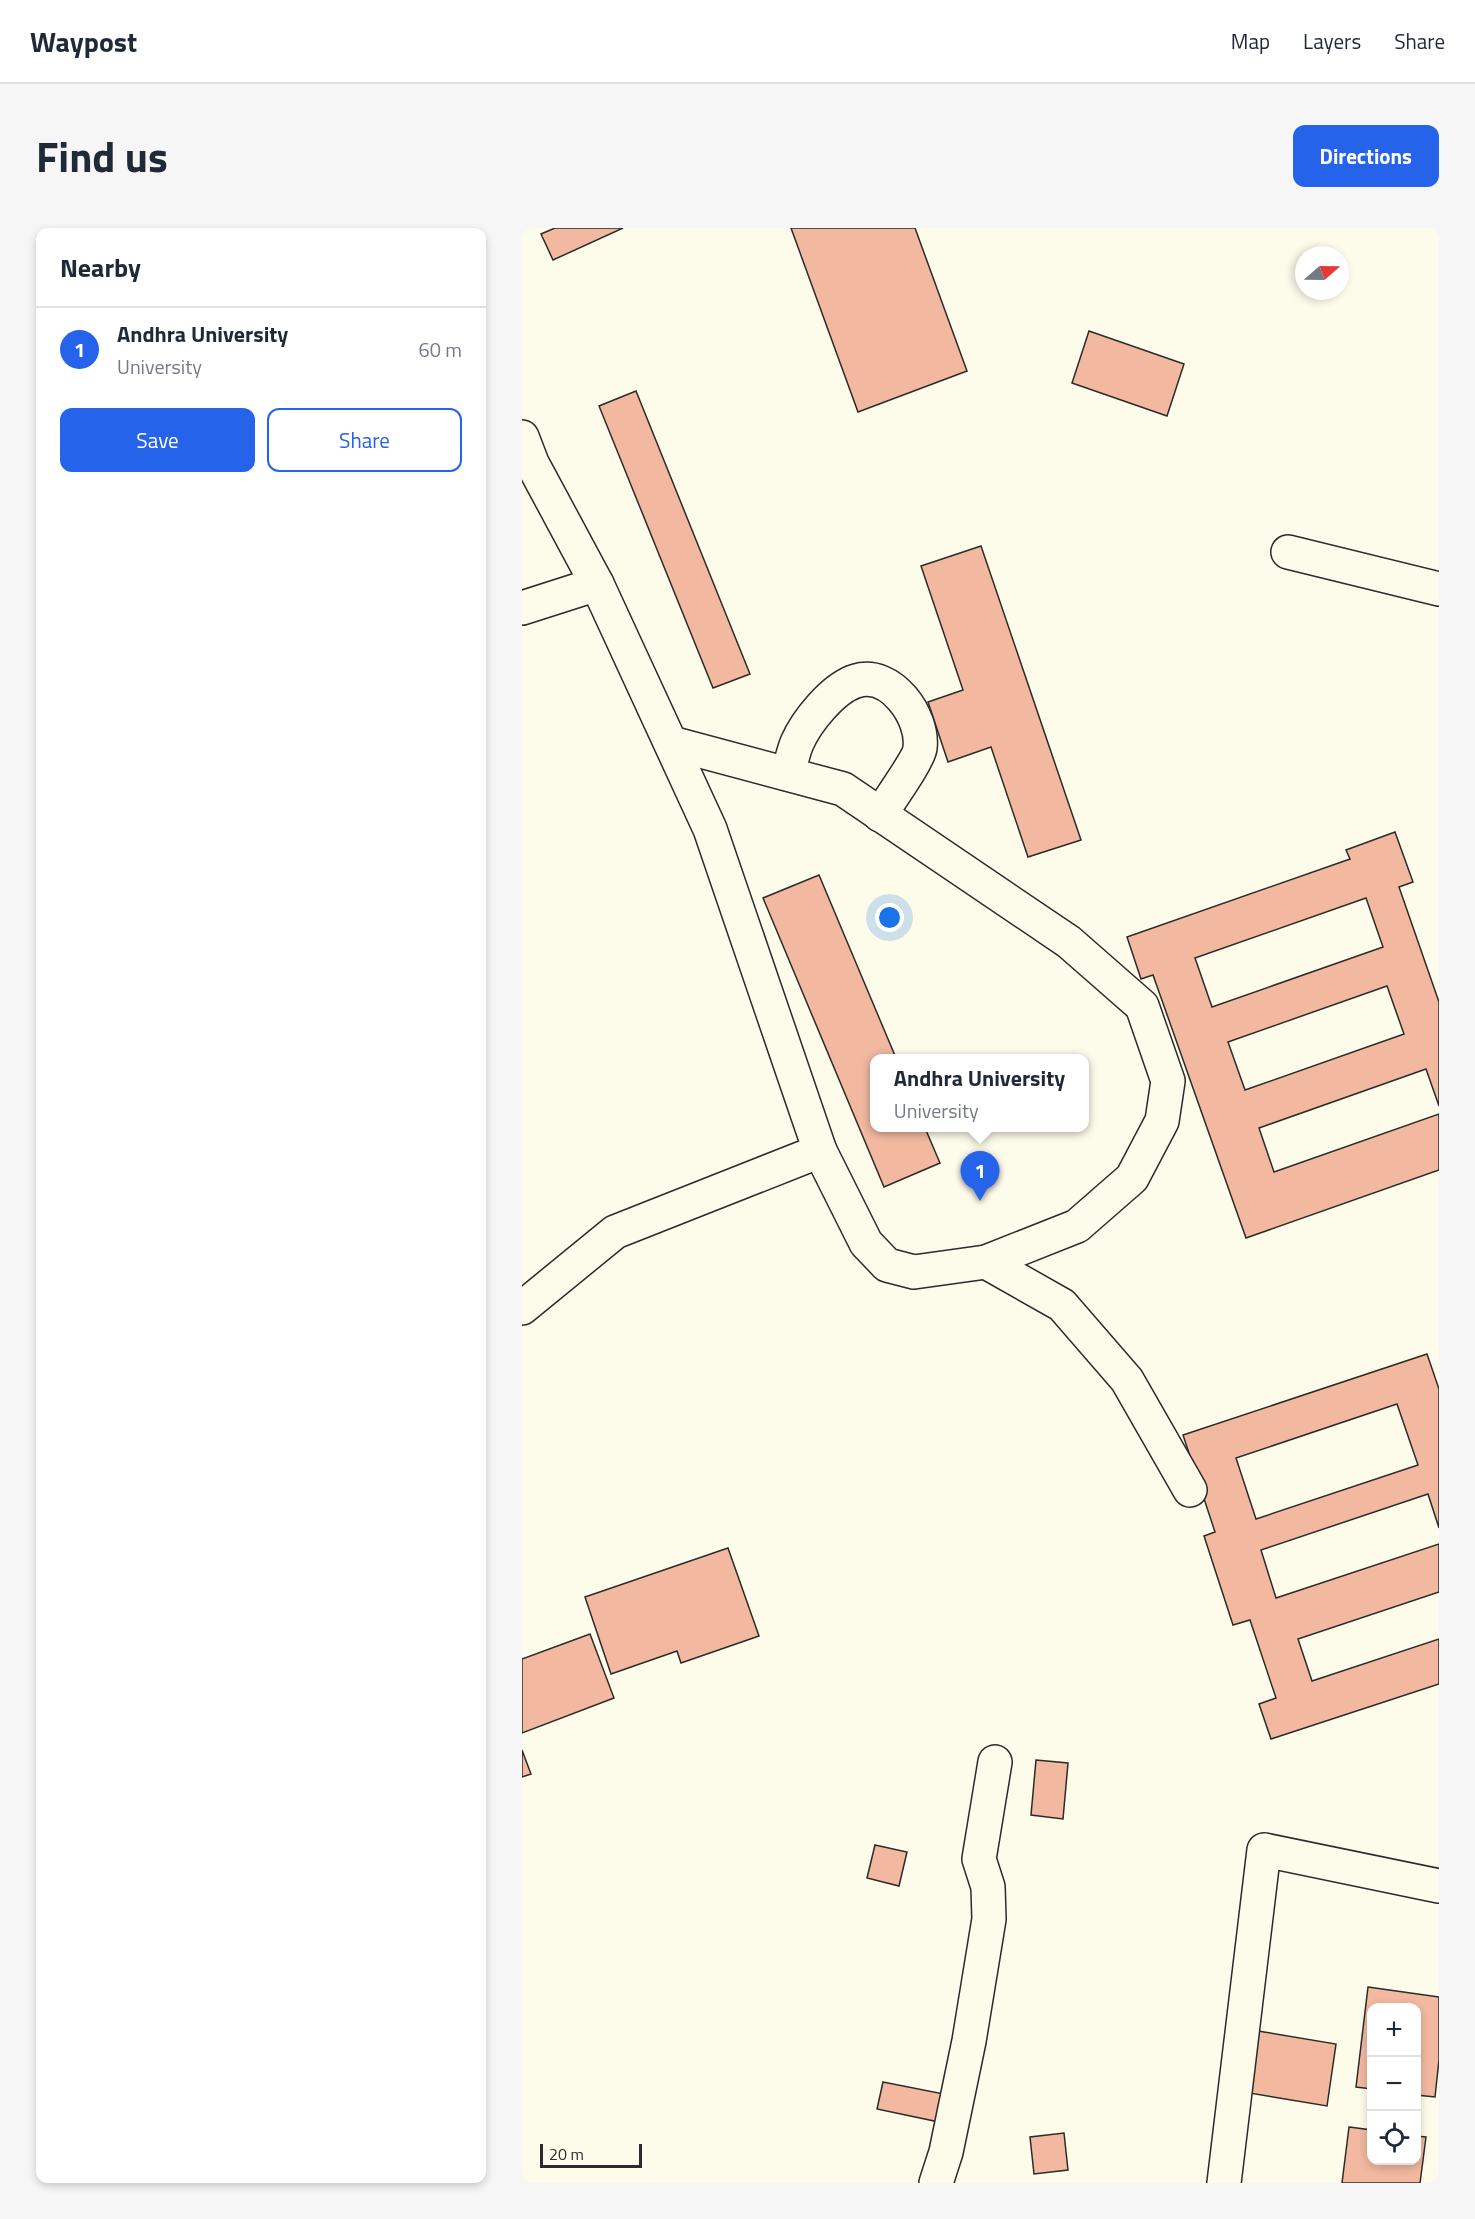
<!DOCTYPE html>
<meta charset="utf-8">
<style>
body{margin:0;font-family:"Titillium Web",sans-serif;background:#f6f6f7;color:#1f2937}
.controls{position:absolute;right:18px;bottom:18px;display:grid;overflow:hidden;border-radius:12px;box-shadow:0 3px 9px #0003}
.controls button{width:54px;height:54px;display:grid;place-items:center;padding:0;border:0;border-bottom:2px solid #e0e1e3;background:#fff;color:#1f2937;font:30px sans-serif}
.compass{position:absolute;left:773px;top:18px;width:54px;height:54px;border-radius:50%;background:#fff;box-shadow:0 3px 9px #0003;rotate:70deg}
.scale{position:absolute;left:18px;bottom:15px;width:102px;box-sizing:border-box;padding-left:6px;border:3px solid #2b2b2b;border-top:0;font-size:16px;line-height:21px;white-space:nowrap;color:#2b2b2b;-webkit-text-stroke:4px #fdfbea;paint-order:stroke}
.you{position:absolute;left:368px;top:690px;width:21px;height:21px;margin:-15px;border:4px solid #fff;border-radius:50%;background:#1a73e8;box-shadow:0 0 0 9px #1a73e833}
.badge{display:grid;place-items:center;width:39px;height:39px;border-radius:50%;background:#2563eb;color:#fff;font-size:20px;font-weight:700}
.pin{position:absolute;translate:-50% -50px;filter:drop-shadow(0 2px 3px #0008)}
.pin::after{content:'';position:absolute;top:32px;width:21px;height:18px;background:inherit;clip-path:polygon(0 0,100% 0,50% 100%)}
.popup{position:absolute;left:348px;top:826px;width:219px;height:78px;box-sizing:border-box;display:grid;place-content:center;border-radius:12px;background:#fff;filter:drop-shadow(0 2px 4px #0005);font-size:20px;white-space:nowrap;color:#747a83}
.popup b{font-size:22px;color:#1f2937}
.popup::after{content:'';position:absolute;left:50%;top:100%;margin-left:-12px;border:12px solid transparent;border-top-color:#fff}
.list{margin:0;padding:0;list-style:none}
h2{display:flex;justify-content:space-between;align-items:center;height:78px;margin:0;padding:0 24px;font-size:26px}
h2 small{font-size:20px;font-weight:400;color:#747a83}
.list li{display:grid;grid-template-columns:39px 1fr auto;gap:18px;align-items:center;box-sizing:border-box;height:84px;padding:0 24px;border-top:2px solid #e0e1e3}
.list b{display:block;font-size:22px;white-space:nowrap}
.list p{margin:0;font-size:20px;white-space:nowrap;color:#747a83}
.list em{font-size:20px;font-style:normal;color:#747a83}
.actions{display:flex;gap:12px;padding:18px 24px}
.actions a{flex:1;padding:14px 0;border:2px solid #2563eb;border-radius:12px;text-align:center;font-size:21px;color:#2563eb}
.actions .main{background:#2563eb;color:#fff}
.icon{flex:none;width:33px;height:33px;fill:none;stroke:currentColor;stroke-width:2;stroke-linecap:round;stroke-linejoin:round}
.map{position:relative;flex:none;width:917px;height:1955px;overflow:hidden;border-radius:12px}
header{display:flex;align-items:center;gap:36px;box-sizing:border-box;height:84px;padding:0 30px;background:#fff;border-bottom:2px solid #e0e1e3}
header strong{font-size:28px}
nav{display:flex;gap:33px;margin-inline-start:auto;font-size:21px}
.intro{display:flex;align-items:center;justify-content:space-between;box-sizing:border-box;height:144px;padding:0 36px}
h1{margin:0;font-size:42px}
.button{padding:15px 27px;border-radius:12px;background:#2563eb;color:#fff;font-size:21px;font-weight:700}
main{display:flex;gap:36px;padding:0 36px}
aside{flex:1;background:#fff;border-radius:12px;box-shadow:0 3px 9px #0003}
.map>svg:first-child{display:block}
.building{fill:#f2b8a0;stroke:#2b2b2b;stroke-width:1.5;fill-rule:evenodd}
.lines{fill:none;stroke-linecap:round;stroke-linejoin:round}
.minor-casing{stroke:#2b2b2b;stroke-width:36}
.minor{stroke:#fdfbea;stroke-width:33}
</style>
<header>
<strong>Waypost</strong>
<nav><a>Map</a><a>Layers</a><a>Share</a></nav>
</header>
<div class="intro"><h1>Find us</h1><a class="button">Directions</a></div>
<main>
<aside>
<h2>Nearby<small></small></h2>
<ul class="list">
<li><span class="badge">1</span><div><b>Andhra University</b><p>University</p></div><em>60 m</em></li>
</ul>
<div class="actions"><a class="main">Save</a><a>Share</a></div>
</aside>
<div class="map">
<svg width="917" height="1955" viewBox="0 0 917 1955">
<rect width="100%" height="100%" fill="#fdfbea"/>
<g class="building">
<polygon points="33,0 101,0 31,32 19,6"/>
<polygon points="269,0 393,0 445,143 336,184"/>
<polygon points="567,103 662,136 645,188 550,155"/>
<polygon points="114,163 228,446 191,460 77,178"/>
<polygon points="459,318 559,612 506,629 469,519 426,534 406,474 441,462 399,338"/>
<path d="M 873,604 L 891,654 L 877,659 L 917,774 L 917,878 L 904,841 L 737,900 L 752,944 L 917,886 L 917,942 L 724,1010 L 631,747 L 619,751 L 605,709 L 828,631 L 824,622 ZM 844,670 L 861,719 L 690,779 L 673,730 ZM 865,758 L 882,806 L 723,862 L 706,814 Z"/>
<polygon points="297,647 374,830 353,830 353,900 403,900 418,935 362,959 241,670"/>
<path d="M 905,1126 L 917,1161 L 917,1300 L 906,1266 L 739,1322 L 754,1370 L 917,1316 L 917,1364 L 776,1411 L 790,1453 L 917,1411 L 917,1456 L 749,1511 L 737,1476 L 754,1470 L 728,1392 L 711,1397 L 682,1308 L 693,1304 L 661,1207 ZM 875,1176 L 896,1237 L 734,1291 L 714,1230 Z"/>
<polygon points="206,1320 237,1408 159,1435 155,1423 89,1446 63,1369"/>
<polygon points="68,1406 92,1470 0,1505 0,1431"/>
<polygon points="0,1522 9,1546 0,1549"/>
<polygon points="514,1532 546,1535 541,1591 509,1587"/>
<polygon points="353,1617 385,1624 377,1658 345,1650"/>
<polygon points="846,1759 917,1769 917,1832 913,1869 894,1867 894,1780 850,1780 850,1861 834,1859"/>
<polygon points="736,1803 814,1816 805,1878 727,1865"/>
<polygon points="361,1854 422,1866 417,1894 355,1881"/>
<polygon points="827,1899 850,1902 850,1932 894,1932 894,1908 904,1909 898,1955 820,1955"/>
<polygon points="542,1905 546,1942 512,1946 508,1909"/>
</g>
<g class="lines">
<g class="minor-casing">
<g id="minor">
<polyline points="0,209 10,235 75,356 188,601 298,923 93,1004 0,1080"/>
<polyline points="766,324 917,361"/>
<polyline points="0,380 75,356"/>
<polyline points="149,515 321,561 547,714 620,778 646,853 640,893 610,950 555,998 464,1034 392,1044 365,1037 344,1015 298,923"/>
<path d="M 266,546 C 269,536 271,524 275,515 C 284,494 311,460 334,453 C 369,442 402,489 398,520 C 397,531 366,574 358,587"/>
<polyline points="464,1034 540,1077 605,1152 668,1262"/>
<polyline points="414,1955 424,1924 447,1813 467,1691 466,1659 457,1631 473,1534"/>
<polyline points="702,1955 742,1622 917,1658"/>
</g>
</g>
<use href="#minor" class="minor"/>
</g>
</svg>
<div class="controls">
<button>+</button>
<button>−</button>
<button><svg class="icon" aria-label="locate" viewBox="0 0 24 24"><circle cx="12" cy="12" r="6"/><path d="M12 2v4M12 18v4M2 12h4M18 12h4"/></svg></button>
</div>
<svg class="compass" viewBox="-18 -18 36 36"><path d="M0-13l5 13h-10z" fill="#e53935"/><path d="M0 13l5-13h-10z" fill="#747a83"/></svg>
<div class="scale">20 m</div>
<div class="you"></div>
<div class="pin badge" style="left:458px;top:973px">1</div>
<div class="popup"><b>Andhra University</b>University</div>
</div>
</main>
